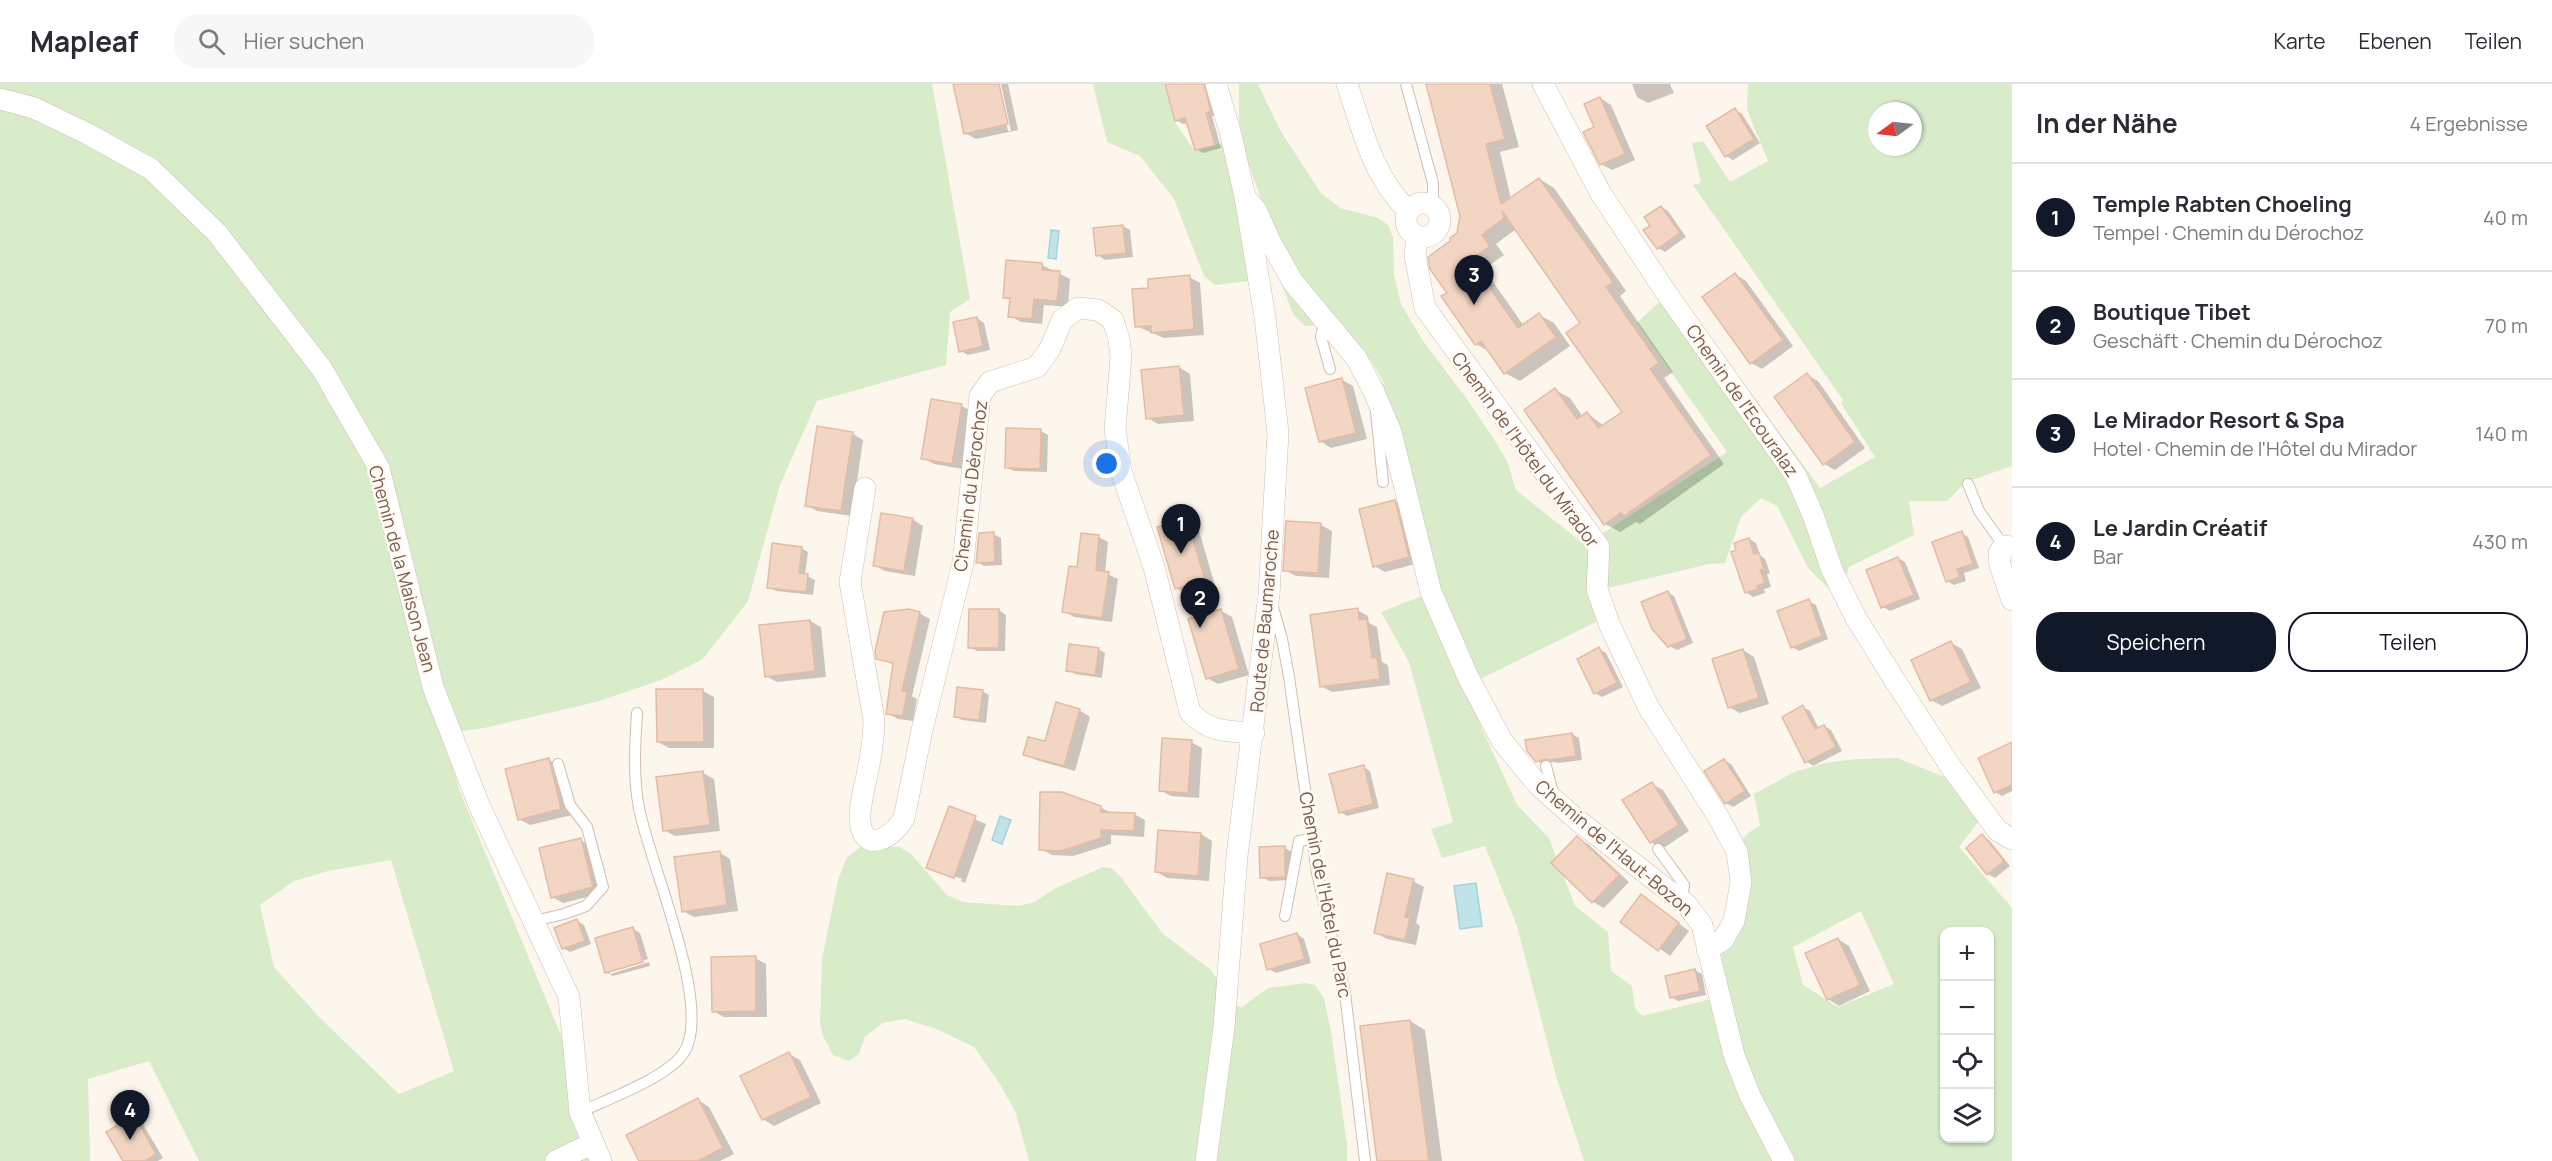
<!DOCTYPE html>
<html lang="de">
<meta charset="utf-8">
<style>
body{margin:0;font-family:Manrope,sans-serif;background:#f7f7f7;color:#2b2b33}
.controls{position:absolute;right:18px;bottom:18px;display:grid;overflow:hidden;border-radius:12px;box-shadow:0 2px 4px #0004}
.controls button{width:54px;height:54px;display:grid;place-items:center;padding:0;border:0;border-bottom:2px solid #e1e1e2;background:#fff;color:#2b2b33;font:30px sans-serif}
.compass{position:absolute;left:1868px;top:18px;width:54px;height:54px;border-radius:50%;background:#fff;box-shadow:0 2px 4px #0004;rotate:255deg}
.you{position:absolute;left:1107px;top:380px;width:21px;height:21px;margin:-15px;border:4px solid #fff;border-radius:50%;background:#1a73e8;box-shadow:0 0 0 9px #1a73e833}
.badge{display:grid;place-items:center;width:39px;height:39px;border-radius:50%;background:#111827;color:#fff;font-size:20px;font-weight:700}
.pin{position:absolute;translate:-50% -50px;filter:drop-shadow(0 2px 3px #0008)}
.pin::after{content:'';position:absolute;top:32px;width:21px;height:18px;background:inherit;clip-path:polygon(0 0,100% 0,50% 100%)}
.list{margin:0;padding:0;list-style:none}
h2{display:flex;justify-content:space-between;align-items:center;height:78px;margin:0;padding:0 24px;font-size:26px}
h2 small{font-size:20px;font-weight:400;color:#7c7c81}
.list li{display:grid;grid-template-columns:39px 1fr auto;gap:18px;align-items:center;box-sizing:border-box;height:108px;padding:0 24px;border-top:2px solid #e1e1e2}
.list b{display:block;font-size:22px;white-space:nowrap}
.list p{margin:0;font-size:20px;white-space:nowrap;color:#7c7c81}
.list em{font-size:20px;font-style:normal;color:#7c7c81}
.actions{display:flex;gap:12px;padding:18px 24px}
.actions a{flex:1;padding:14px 0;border:2px solid #111827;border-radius:24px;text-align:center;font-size:21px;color:#111827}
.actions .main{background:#111827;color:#fff}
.icon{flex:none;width:33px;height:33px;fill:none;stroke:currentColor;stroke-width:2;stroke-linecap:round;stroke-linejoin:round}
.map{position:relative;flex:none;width:2012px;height:1077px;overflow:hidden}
header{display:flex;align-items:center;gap:36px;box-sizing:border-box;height:84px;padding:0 30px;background:#fff;border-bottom:2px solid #e1e1e2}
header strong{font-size:28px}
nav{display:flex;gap:33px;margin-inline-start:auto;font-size:21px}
.search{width:420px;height:54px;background:#f7f7f7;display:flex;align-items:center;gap:15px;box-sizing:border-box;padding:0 21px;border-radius:24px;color:#7c7c81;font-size:22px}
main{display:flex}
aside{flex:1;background:#fff}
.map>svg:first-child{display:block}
.green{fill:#d8ecc9;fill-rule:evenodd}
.water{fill:#bfe3e8;stroke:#a5d3da;stroke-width:1.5}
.shadow{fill:#0003}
.building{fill:#f3d5c3;stroke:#e6bba3;stroke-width:1.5}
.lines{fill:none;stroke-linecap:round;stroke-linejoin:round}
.service-casing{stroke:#d1beb0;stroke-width:12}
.minor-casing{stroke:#d1beb0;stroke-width:22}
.service{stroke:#fff;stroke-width:10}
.minor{stroke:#fff;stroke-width:21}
.labels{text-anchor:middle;stroke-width:5;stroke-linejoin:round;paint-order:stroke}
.street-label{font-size:18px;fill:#7a5c4d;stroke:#fffaf3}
</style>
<header>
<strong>Mapleaf</strong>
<div class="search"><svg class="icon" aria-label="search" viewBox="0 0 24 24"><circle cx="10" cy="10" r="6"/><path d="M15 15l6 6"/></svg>Hier suchen</div>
<nav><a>Karte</a><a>Ebenen</a><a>Teilen</a></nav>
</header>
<main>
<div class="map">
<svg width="2012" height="1077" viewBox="0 0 2012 1077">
<rect width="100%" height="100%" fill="#fdf6ec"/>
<g class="green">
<path d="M 0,0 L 932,0 L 970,215 L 950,228 L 946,281 L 817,317 L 780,401 L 748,517 L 703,575 L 661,596 L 596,618 L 484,644 L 442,650 L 461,710 L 613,1077 L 199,1077 L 149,977 L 88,995 L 90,1077 L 0,1077 ZM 391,776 L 454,987 L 399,1010 L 320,934 L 274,883 L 260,821 L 294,797 L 328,787 Z"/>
<polygon points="1093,0 1165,0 1176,40 1194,66 1226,58 1249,197 1215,201 1204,192 1174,115 1140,72 1107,58"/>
<path d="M 1239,0 L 1258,0 L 1280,46 L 1320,108 L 1340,124 L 1378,134 L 1388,141 L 1393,153 L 1394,191 L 1401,220 L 1423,257 L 1464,311 L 1494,355 L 1507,377 L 1516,406 L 1585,461 L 1727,368 L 1637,239 L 1674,204 L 1820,404 L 1875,373 L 1841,319 L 1843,316 L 1693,101 L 1701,99 L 1692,59 L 1703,57 L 1730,98 L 1768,77 L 1747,26 L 1748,0 L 2012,0 L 2012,382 L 1966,398 L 1947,417 L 1909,417 L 1914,451 L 1849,483 L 1840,516 L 1808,484 L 1777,422 L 1761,414 L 1741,433 L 1725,479 L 1709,480 L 1604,505 L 1596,538 L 1478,596 L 1478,636 L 1517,721 L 1549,754 L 1575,822 L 1608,848 L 1611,887 L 1632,902 L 1635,924 L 1642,932 L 1707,916 L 1726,918 L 1719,848 L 1728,835 L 1732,769 L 1747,750 L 1760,741 L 1754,710 L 1794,688 L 1825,679 L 1856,675 L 1897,674 L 1945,693 L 1979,737 L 1959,763 L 2012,824 L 2012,1077 L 1584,1077 L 1556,992 L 1517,842 L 1485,762 L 1442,774 L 1431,745 L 1453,738 L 1409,578 L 1381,528 L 1427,510 L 1385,349 L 1354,278 L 1386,302 L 1370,275 L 1337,234 L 1331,231 L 1312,242 L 1305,242 L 1293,230 L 1271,172 L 1262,118 L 1249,81 L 1239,39 ZM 1877,27 L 1913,27 L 1913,63 L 1877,63 ZM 1861,827 L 1894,900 L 1838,923 L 1803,901 L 1793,863 ZM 1944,848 L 1990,848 L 1990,1054 L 1944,1054 Z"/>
<polygon points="863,761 900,763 912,771 947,811 963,818 1018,822 1035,818 1054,805 1103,783 1111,784 1120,792 1163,850 1211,886 1235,922 1242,923 1268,904 1306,899 1315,901 1324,914 1331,948 1347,1060 1347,1077 1029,1077 1016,1029 1000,1000 974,963 934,944 904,935 883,939 865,953 859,970 849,977 833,971 823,952 820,940 822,875 838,796 847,773"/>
</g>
<g class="water">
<polygon points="1051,146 1059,147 1056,175 1048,174"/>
<polygon points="1000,732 1011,736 1002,760 992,756"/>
<polygon points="1476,799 1482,842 1460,845 1454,802"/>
</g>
<g class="shadow">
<polygon points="963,0 998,0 1008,47 1011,47 1001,0 1008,0 1018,46 976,55 965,49"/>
<polygon points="1170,0 1209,0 1217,31 1212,32 1221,64 1203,69 1196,65 1188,39 1183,40 1176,36"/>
<polygon points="1428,0 1502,0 1519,63 1500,68 1511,115 1539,95 1554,104 1626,207 1620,212 1673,288 1664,294 1724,380 1640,440 1636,438 1620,448 1605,440 1526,327 1555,306 1570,314 1583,333 1587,329 1604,342 1624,328 1583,239 1516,145 1496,160 1504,171 1484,185 1524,242 1539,231 1554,239 1570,262 1520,297 1505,289 1490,268 1476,260 1449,209 1452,158 1459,150 1462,132"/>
<polygon points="1632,0 1670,0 1674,9 1648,19 1637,13"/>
<polygon points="1600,14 1611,21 1635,76 1612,86 1601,80 1596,44"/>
<polygon points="1735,26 1742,30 1760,59 1733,76 1726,72"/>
<polygon points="1661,123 1668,127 1686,153 1665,168 1658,164"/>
<polygon points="1123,142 1130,146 1133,173 1105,176 1098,171"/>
<polygon points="1042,181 1070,195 1068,223 1044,221 1042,240 1021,238 1010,232 1011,217 1004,213"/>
<polygon points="1735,190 1746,197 1793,262 1762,285 1751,279"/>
<polygon points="1189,193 1200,199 1204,251 1164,254 1136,242 1150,205"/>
<polygon points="977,234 984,239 990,266 968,271 961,267"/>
<polygon points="1179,283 1190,290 1194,337 1158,340 1148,334"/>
<polygon points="1807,291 1818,297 1865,364 1835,386 1824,380"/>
<polygon points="1342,296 1353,302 1367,355 1331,364 1320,357"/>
<polygon points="962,322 972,328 963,385 934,380 923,374"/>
<polygon points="1041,347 1048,351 1047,388 1014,387 1006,383"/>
<polygon points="853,350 863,356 852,432 817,427 806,421"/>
<polygon points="1395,417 1405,423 1419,479 1385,488 1374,482"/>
<polygon points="912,435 923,442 915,492 885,487 874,481"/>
<polygon points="1187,436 1198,443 1215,502 1187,510 1176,504"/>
<polygon points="1321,441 1332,447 1329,494 1296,492 1285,486"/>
<polygon points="1961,449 1968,453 1979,484 1964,489 1966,497 1954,501 1947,497"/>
<polygon points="993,450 1001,454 1002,481 984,482 977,478"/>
<polygon points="1099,453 1108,458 1105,489 1118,495 1112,538 1074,533 1064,527 1079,485"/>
<polygon points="1749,455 1756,459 1760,471 1765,475 1770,489 1767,490 1771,503 1764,505 1765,509 1753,513 1746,508"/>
<polygon points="801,464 808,468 805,491 815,496 813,511 776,507 769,503"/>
<polygon points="1898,474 1905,478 1920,515 1890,527 1883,523"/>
<polygon points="1667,508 1674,512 1693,559 1677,566 1669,562"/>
<polygon points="1808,517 1816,521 1828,555 1799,567 1792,563"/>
<polygon points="971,526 999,526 1006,531 1005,567 977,567 970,563"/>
<polygon points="1357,526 1368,532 1369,539 1377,543 1382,578 1388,581 1390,601 1332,608 1321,602"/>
<polygon points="1221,527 1232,533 1249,591 1218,600 1207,594"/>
<polygon points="919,529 930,535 912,612 917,615 913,637 898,635 887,629 895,581 878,574"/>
<polygon points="810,537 821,543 826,593 777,598 766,592"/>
<polygon points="1951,559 1962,565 1981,604 1942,622 1931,616"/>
<polygon points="1098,565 1105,569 1102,594 1075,590 1068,586"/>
<polygon points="1599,565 1606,569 1623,603 1602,613 1595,609"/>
<polygon points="1743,566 1754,573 1769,620 1740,629 1729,623"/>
<polygon points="703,607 714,613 714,664 669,664 658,658"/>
<polygon points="982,607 989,611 986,639 962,636 955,632"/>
<polygon points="1803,623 1810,627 1819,645 1824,642 1831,646 1842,667 1813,682 1806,677"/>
<polygon points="1079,626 1090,633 1075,687 1036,676 1025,670 1046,659"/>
<polygon points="1572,650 1579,654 1582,676 1559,679 1553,678 1544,681 1537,677"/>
<polygon points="1191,658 1202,664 1199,714 1171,712 1160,706"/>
<polygon points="2012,663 2012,707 2002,712 1995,708"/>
<polygon points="549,676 560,682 572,731 530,741 519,735"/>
<polygon points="1724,676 1731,680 1751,712 1733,723 1726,719"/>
<polygon points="1363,683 1370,687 1379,724 1347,732 1340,728"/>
<polygon points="703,689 714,695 720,747 675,752 664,746"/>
<polygon points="1652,700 1663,706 1689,747 1662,765 1651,758"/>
<polygon points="1100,723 1111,729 1134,730 1145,736 1144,753 1111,751 1111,760 1073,772 1052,771 1041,765"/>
<polygon points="949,724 986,740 965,799 961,797 962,795 938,786 938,788 928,783"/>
<polygon points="1201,750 1212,757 1209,797 1167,794 1157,788"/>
<polygon points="1982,752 1989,756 2010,782 1995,794 1988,790"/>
<polygon points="1577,754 1588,760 1629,798 1604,824 1593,818"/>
<polygon points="580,756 591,762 603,809 563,819 552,813"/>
<polygon points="1285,764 1292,768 1291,796 1269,797 1262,793 1260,765"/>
<polygon points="719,768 730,775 738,827 694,833 683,827"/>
<polygon points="1413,797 1424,803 1416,839 1420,842 1416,861 1387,855 1376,849"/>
<polygon points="1642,812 1689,847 1670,872 1622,837"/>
<polygon points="577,837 584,841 591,860 570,868 563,864"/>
<polygon points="633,845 640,849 648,875 610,886 610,890 649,878 650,882 613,892 606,888"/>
<polygon points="1297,850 1304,855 1311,879 1276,889 1269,885"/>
<polygon points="1838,855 1849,862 1870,907 1839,922 1828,915"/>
<polygon points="755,874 766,880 767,933 724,933 713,927"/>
<polygon points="1695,886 1702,890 1706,911 1678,917 1671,913"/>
<polygon points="1410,937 1425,946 1442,1077 1379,1077 1361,943"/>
<polygon points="789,970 800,976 821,1019 774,1042 763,1035 742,993"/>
<polygon points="698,1016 709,1023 734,1070 720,1077 640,1077"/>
<polygon points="134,1033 141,1037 163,1074 158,1077 125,1077"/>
</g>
<g class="building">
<polygon points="953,0 999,0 1008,40 964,50"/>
<polygon points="1165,0 1204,0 1211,27 1206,29 1215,61 1195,66 1185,34 1175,37"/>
<polygon points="1426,0 1490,0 1505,55 1486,60 1501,120 1539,94 1613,198 1606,203 1659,279 1650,285 1711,371 1624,432 1621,429 1604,441 1524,326 1555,304 1577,335 1587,328 1598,344 1622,328 1566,249 1580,239 1502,127 1504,134 1482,151 1490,162 1470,176 1518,244 1539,229 1556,253 1504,290 1481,257 1475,261 1441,212 1447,209 1430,185 1428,173 1450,157 1450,154 1457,149 1460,132"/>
<polygon points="1600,13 1625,70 1600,81 1583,48 1594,43 1584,20"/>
<polygon points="1735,24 1754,55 1725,73 1706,42"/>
<polygon points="1661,122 1680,149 1657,165 1643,146 1650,142 1644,133"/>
<polygon points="1123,141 1126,169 1096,172 1093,144"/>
<polygon points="1006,176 1042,179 1042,186 1060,187 1057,217 1034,215 1032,235 1008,233 1010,214 1003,214"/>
<polygon points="1735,189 1783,256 1750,280 1702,213"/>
<polygon points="1190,191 1194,245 1151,249 1151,242 1135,243 1132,205 1148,204 1148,195"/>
<polygon points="977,233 983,262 959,268 953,238"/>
<polygon points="1179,282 1184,331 1146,335 1141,286"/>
<polygon points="1807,289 1855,358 1823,381 1774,313"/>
<polygon points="1342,294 1356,349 1319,358 1305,304"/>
<polygon points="931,315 962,320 952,380 921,375"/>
<polygon points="817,342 853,348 841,427 805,422"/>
<polygon points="1006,344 1041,345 1040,385 1005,384"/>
<polygon points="1395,416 1409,473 1373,483 1359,425"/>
<polygon points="881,429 913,434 904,487 873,482"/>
<polygon points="1187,435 1205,496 1175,505 1157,443"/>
<polygon points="1286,437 1321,439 1318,489 1283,487"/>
<polygon points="1962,447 1973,480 1957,485 1960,493 1946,498 1932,458"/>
<polygon points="994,448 995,478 976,479 979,449"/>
<polygon points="1081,449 1099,451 1096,486 1109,488 1102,534 1062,528 1069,482 1077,483"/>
<polygon points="1749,454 1754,470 1759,469 1764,485 1760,486 1765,499 1757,502 1758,505 1745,509 1731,468 1736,466 1734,459"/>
<polygon points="772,459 802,463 799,489 808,490 806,508 767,504"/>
<polygon points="1898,473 1914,511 1881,524 1866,486"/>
<polygon points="1668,507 1687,555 1668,563 1652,545 1641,518"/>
<polygon points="1809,515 1822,552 1791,564 1777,527"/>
<polygon points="1358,524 1359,536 1367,535 1372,574 1377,573 1380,595 1320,603 1310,531"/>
<polygon points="909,525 920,528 902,607 907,607 903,632 886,630 893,579 876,575 875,567 884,528"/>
<polygon points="969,525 999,525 999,564 968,564"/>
<polygon points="1221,525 1239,585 1206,595 1188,535"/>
<polygon points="810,536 815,587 765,593 759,541"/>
<polygon points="1951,557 1971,598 1930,617 1911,576"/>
<polygon points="1069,560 1099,564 1095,591 1066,587"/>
<polygon points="1599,563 1617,599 1594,610 1577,575"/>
<polygon points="1743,565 1759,614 1728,624 1712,575"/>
<polygon points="957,603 983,606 979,636 954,633"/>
<polygon points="656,605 703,605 704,658 657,658"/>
<polygon points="1056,618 1080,625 1064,682 1023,671 1028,653 1045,657"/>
<polygon points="1803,621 1815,645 1824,641 1836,663 1805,679 1782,633"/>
<polygon points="1572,649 1576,672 1550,676 1545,675 1536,678 1527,667 1525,656"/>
<polygon points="1162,654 1192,656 1188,709 1159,707"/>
<polygon points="2012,658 2012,701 1994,709 1978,674"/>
<polygon points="549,674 561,725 518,736 505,685"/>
<polygon points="1724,675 1745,707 1725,720 1704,687"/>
<polygon points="1364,681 1373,720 1339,729 1329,690"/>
<polygon points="703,687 710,741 663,747 656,693"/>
<polygon points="1652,698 1679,741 1650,759 1622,716"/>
<polygon points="1040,708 1062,708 1101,722 1101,728 1135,729 1134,747 1101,746 1101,754 1061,767 1039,766"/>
<polygon points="949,722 976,732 954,794 926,784"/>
<polygon points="1158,746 1201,749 1198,792 1155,788"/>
<polygon points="1982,750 2004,777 1987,791 1966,764"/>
<polygon points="1577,752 1619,791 1592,819 1551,779"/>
<polygon points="581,754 593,803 551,814 539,764"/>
<polygon points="1285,762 1285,793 1260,794 1259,763"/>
<polygon points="720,767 727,821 682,828 674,773"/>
<polygon points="1387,789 1414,795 1405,833 1410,834 1405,856 1374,849"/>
<polygon points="1641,810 1679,839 1658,867 1620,838"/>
<polygon points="577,835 585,857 562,865 554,844"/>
<polygon points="633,843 643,878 605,889 595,854"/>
<polygon points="1297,849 1305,875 1267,886 1260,860"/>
<polygon points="1838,854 1860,901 1827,916 1805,869"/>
<polygon points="756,872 756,927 712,928 711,873"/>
<polygon points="1695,885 1700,907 1670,914 1665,892"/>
<polygon points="1410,936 1429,1077 1377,1077 1360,942"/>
<polygon points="789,968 811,1013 762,1036 740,992"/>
<polygon points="698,1014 723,1064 698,1077 639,1077 626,1051"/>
<polygon points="134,1031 156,1070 145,1077 123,1077 106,1048"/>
</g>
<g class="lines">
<g class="service-casing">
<g id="service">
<polyline points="1406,0 1433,99 1433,122"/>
<polyline points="1324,237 1321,253 1330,285"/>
<polyline points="1376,327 1383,398"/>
<polyline points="1968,400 1979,427 2004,462"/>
<polyline points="1273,523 1282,555 1289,593 1317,789 1345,909 1365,1077"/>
<polyline points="1546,682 1553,709"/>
<polyline points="1658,765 1684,801 1682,817"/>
<polyline points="1285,832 1299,757 1312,755"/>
<polyline points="534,837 564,830 586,822 603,803 587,743 570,721 558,680"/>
<path d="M 580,1028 C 608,1015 666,994 683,970 C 715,925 649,779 639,724 C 633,693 635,661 637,629"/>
</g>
</g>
<g class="minor-casing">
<g id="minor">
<path d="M 1347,0 C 1363,47 1372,91 1408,127"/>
<polyline points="1543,0 1600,108 1665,207 1796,392 1813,431 1832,486 1856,534 1892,592 1951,683 1998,747 2012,755"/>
<polyline points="0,15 34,24 88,50 151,85 217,149 322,285 379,384 433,603 479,721 569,913 580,1028 601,1077"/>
<polyline points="1245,113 1256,126 1271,159 1293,198 1357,275 1374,308 1391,348 1431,508 1468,593 1502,657 1538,701 1576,735 1687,821 1702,841 1734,971 1750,1012 1784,1077"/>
<circle cx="1423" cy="136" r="17"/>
<polyline points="1417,152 1415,172 1425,224 1599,463 1597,505 1610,542 1649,624 1719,734 1737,768 1741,798 1734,837 1723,856 1707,865"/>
<path d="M 865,404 L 850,498 L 874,636 C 874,655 871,672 867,691 C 864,706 859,722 860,737 C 863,771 893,754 904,734 L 922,646 L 963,479 L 980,312 L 990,298 L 1037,283 L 1050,265 L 1062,236 L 1078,224 L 1098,226 L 1113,236 L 1119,255 L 1121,273 L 1115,345 L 1121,387 L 1154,483 L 1190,628 C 1210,649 1227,647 1254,649"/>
<polyline points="2012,463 2004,462 1999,469 2000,481 2012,516"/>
<polyline points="556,1077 593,1059"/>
<polyline points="1206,1077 1224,943 1237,772 1269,511 1278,349 1265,233 1245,113 1231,51 1216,0"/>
</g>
</g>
<use href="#service" class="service"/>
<use href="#minor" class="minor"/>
</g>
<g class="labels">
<g class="street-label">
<text transform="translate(1742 317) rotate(55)" y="6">Chemin de l'Ecouralaz</text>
<text transform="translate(1525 366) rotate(54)" y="6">Chemin de l'Hôtel du Mirador</text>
<text transform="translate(971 402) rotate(-83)" y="6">Chemin du Dérochoz</text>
<text transform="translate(402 485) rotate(75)" y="6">Chemin de la Maison Jean</text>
<text transform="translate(1265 537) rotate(-85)" y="6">Route de Baumaroche</text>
<text transform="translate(1614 764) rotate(40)" y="6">Chemin de l'Haut-Bozon</text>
<text transform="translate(1325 811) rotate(79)" y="6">Chemin de l'Hôtel du Parc</text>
</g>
</g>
</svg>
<div class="controls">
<button>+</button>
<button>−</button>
<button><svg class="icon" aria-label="locate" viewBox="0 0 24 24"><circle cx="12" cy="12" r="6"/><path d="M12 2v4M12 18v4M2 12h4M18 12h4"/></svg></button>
<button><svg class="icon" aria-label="layers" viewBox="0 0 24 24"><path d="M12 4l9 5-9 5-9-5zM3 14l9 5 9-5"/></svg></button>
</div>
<svg class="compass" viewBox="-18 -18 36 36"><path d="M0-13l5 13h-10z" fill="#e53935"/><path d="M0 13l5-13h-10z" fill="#7c7c81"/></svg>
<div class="you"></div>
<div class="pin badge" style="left:1181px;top:470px">1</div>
<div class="pin badge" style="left:1200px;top:544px">2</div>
<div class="pin badge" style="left:1474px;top:221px">3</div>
<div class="pin badge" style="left:130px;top:1056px">4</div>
</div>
<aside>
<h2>In der Nähe<small>4 Ergebnisse</small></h2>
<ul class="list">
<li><span class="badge">1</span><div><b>Temple Rabten Choeling</b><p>Tempel · Chemin du Dérochoz</p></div><em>40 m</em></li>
<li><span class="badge">2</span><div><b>Boutique Tibet</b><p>Geschäft · Chemin du Dérochoz</p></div><em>70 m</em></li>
<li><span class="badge">3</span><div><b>Le Mirador Resort &amp; Spa</b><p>Hotel · Chemin de l'Hôtel du Mirador</p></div><em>140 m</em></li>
<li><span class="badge">4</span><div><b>Le Jardin Créatif</b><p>Bar</p></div><em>430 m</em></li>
</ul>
<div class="actions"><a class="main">Speichern</a><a>Teilen</a></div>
</aside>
</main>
